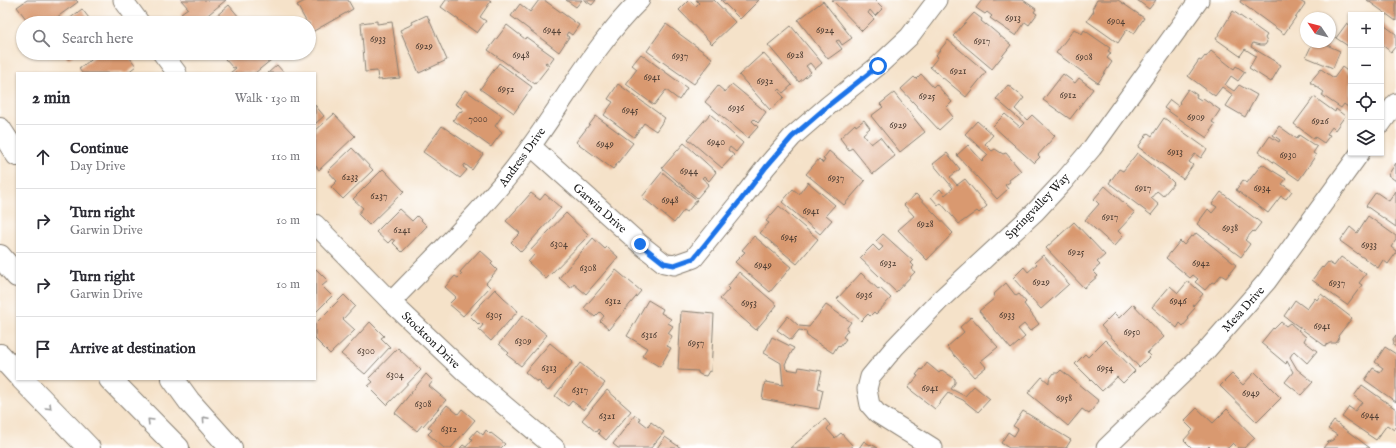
<!DOCTYPE html>
<meta charset="utf-8">
<style>
body{margin:0;font-family:"IM FELL English",serif;background:#f7f7f7;color:#2b2b33}
.controls{position:absolute;right:12px;top:12px;display:grid;overflow:hidden;border-radius:0px;box-shadow:0 1px 3px #0004}
.controls button{width:36px;height:36px;display:grid;place-items:center;padding:0;border:0;border-bottom:1px solid #e1e1e2;background:#fff;color:#2b2b33;font:20px sans-serif}
.compass{position:absolute;left:1300px;top:12px;width:36px;height:36px;border-radius:50%;background:#fff;box-shadow:0 1px 3px #0004;rotate:305deg}
.stop{position:absolute;width:12px;height:12px;margin:-9px;border:3px solid #1a73e8;border-radius:50%;background:#fff}
.stop.end{background:#1a73e8;border-color:#fff;box-shadow:0 1px 4px #0008}
.list{margin:0;padding:0;list-style:none}
h2{display:flex;justify-content:space-between;align-items:center;height:52px;margin:0;padding:0 16px;font-size:17px}
h2 small{font-size:13px;font-weight:400;color:#7c7c81}
.list li{display:grid;grid-template-columns:26px 1fr auto;gap:12px;align-items:center;box-sizing:border-box;height:64px;padding:0 16px;border-top:1px solid #e1e1e2}
.list b{display:block;font-size:15px;white-space:nowrap}
.list p{margin:0;font-size:13px;white-space:nowrap;color:#7c7c81}
.list em{font-size:13px;font-style:normal;color:#7c7c81}
.icon{flex:none;width:22px;height:22px;fill:none;stroke:currentColor;stroke-width:2;stroke-linecap:round;stroke-linejoin:round}
.map{position:relative;flex:none;width:1396px;height:448px;overflow:hidden}
.search{position:absolute;background:#fff;box-shadow:0 1px 3px #0004;left:16px;top:16px;width:300px;height:44px;display:flex;align-items:center;gap:10px;box-sizing:border-box;padding:0 14px;border-radius:22px;color:#7c7c81;font-size:15px}
.panel{position:absolute;background:#fff;box-shadow:0 1px 3px #0004;left:16px;top:72px;width:300px;height:308px;border-radius:0px}
.map>svg:first-child{display:block}
.building{fill:#d99970}
.lines{fill:none;stroke-linecap:round;stroke-linejoin:round}
.minor-casing{stroke:#887f72;stroke-width:21}
.highway-casing{stroke:#887f72;stroke-width:24}
.minor{stroke:#fff;stroke-width:19}
.highway{stroke:#fff;stroke-width:22}
.oneway{stroke:#999}
.route{stroke:#1a73e8;stroke-width:5}
.labels{text-anchor:middle;stroke-width:3;stroke-linejoin:round;paint-order:stroke}
.number-label{font-size:10px;fill:#4b3b31}
.street-label{font-size:12px;fill:#1c1c1c;stroke:#fff}
</style>
<div class="map">
<svg width="1396" height="448" viewBox="0 0 1396 448">
<rect width="100%" height="100%" fill="#fff"/>
<filter id="ink" filterUnits="userSpaceOnUse"><feTurbulence type="fractalNoise" baseFrequency=".025" numOctaves="2"/><feDisplacementMap in="SourceGraphic" scale="8" xChannelSelector="R" yChannelSelector="G"/><feConvolveMatrix kernelMatrix="1 2 1 2 8 2 1 2 1" color-interpolation-filters="sRGB"/></filter>
<filter id="wash" filterUnits="userSpaceOnUse"><feTurbulence type="fractalNoise" baseFrequency=".012" numOctaves="4" result="noise"/><feDisplacementMap in="SourceGraphic" scale="16" xChannelSelector="R" yChannelSelector="G"/><feGaussianBlur stdDeviation="0.9" result="paint"/><feColorMatrix in="noise" values="0 0 0 0 0 0 0 0 0 0 0 0 0 0 0 0 0 1.4 0 .05"/><feComposite in="paint" operator="in"/></filter>
<g filter="url(#wash)">
<rect width="100%" height="100%" fill="#f5e2c9"/>
<g id="blocks">
<g class="building">
<polygon points="27,0 76,0 78,2 49,23 29,23 17,7"/>
<polygon points="181,0 226,0 198,23 189,23 181,13 188,8"/>
<polygon points="307,0 348,0 353,9 312,32 309,27 309,23 307,23 297,5"/>
<polygon points="446,0 490,0 491,1 480,17 486,21 477,33 441,7"/>
<polygon points="539,0 544,0 579,25 572,35 568,32 566,35 569,37 559,52 511,16 520,4 530,12"/>
<polygon points="566,0 582,0 576,7"/>
<polygon points="584,0 596,0 592,5"/>
<polygon points="689,0 696,6 699,3 696,0 714,0 735,22 712,44 679,10"/>
<polygon points="721,0 759,0 740,19"/>
<polygon points="832,0 875,0 883,8 875,16 870,10 868,13 874,19 862,31"/>
<polygon points="982,0 1023,0 1036,9 1034,12 1037,14 1029,25 1025,22 1016,36 990,18 992,16 987,12 985,14 976,8"/>
<polygon points="1097,0 1118,0 1144,18 1134,34 1127,29 1118,43 1087,21 1094,11 1092,9"/>
<polygon points="1137,0 1156,0 1149,9"/>
<polygon points="1241,0 1298,0 1305,4 1284,34 1240,2"/>
<polygon points="1367,0 1396,0 1396,21"/>
<polygon points="823,1 852,38 842,45 839,40 836,41 842,49 828,59 798,20"/>
<polygon points="229,5 244,23 208,23"/>
<polygon points="82,9 92,22 92,23 64,23"/>
<polygon points="1233,11 1267,35 1265,38 1267,42 1265,45 1260,45 1253,43 1251,47 1281,65 1271,82 1249,68 1256,56 1245,49 1240,56 1216,39"/>
<polygon points="974,13 982,19 981,21 986,25 986,24 1011,45 992,69 953,36"/>
<polygon points="427,15 447,60 419,73 400,30 413,24 412,22"/>
<polygon points="377,21 377,24 392,22 400,78 378,80 377,71 365,72 361,23"/>
<polygon points="1347,23 1351,26 1351,48 1336,38"/>
<polygon points="1381,23 1396,34 1396,46 1391,52 1381,44"/>
<polygon points="666,24 712,58 711,60 712,61 694,84 647,51"/>
<polygon points="507,25 525,39 526,37 554,57 549,64 546,62 545,63 549,66 535,84 488,50"/>
<polygon points="791,26 822,63 815,69 810,63 806,66 811,72 799,82 768,45"/>
<polygon points="1074,29 1082,34 1084,30 1110,48 1108,51 1111,53 1107,58 1112,62 1098,83 1056,53"/>
<polygon points="948,40 986,72 966,97 930,67 938,57 936,55"/>
<polygon points="1313,42 1320,42 1340,51 1333,68 1306,57"/>
<polygon points="1211,51 1234,69 1236,66 1245,72 1238,81 1231,76 1225,85 1234,91 1239,85 1257,95 1245,117 1226,106 1233,95 1222,87 1215,96 1188,76 1199,60 1201,61 1205,56 1206,57"/>
<polygon points="64,53 76,53 68,59"/>
<polygon points="99,53 130,53 132,56 130,58 136,66 127,73 82,73 79,69"/>
<polygon points="233,53 265,53 271,60 255,73 230,73 236,68 235,67 233,68 225,59"/>
<polygon points="763,53 792,85 783,93 780,89 778,91 784,97 770,110 739,75"/>
<polygon points="641,54 687,88 679,100 666,90 654,105 626,84 637,69 632,65"/>
<polygon points="499,63 532,87 514,113 480,89"/>
<polygon points="277,65 284,73 268,73"/>
<polygon points="1342,67 1351,74 1351,105 1349,108 1344,104 1341,108 1322,95 1324,92 1310,82 1321,69 1334,78"/>
<polygon points="921,74 933,87 936,84 952,102 946,108 953,117 939,130 901,89 914,77 916,79"/>
<polygon points="1063,74 1075,83 1079,78 1093,89 1070,119 1043,100"/>
<polygon points="618,84 665,118 656,131 644,123 634,137 604,115 613,102 608,99"/>
<polygon points="732,84 766,112 758,123 754,119 752,121 758,127 748,138 705,102 718,86 725,92"/>
<polygon points="1008,85 1024,98 1015,109 1027,120 1032,115 1055,136 1038,155 1040,157 1034,163 993,126 1005,114 1020,127 1024,123 996,99"/>
<polygon points="1188,89 1197,95 1196,97 1201,100 1203,98 1220,110 1212,122 1215,124 1211,130 1212,131 1207,138 1164,108 1170,100 1178,106 1180,103 1179,102"/>
<polygon points="465,90 502,116 495,126 502,132 491,147 453,120 460,111 461,112 463,109 455,104"/>
<polygon points="894,93 925,132 900,152 871,116 883,107 880,104"/>
<polygon points="1314,97 1335,112 1336,109 1345,116 1335,130 1332,127 1327,134 1330,135 1324,143 1315,137 1314,139 1294,124"/>
<polygon points="315,105 324,116 315,124"/>
<polygon points="334,114 355,136 319,170 315,165 315,131"/>
<polygon points="710,114 743,143 736,152 730,147 728,150 734,155 722,168 688,139"/>
<polygon points="596,116 633,143 613,169 576,142"/>
<polygon points="1164,118 1207,149 1201,158 1195,154 1189,162 1193,165 1183,179 1138,147 1148,133 1152,136"/>
<polygon points="864,120 870,128 863,134 871,144 880,137 895,156 873,174 852,148 849,150 840,138 855,124 856,126"/>
<polygon points="977,121 993,135 985,144 992,151 995,149 1003,154 1006,153 1021,171 1009,180 1010,182 1005,185 1008,189 997,199 957,155 968,145 982,161 988,155 965,134"/>
<polygon points="442,126 483,154 472,170 465,164 463,167 467,170 460,178 423,152"/>
<polygon points="1279,126 1297,139 1299,135 1317,147 1313,153 1316,155 1299,180 1259,152 1270,136 1279,142 1280,140 1273,135"/>
<polygon points="684,143 716,172 709,181 704,176 702,178 709,184 697,198 662,168"/>
<polygon points="352,148 373,170 343,199 331,187 337,181 328,171"/>
<polygon points="829,151 865,181 844,205 806,174 819,159 823,163 825,160 823,159"/>
<polygon points="947,153 960,169 950,177 957,185 965,179 987,206 979,213 977,211 959,224 941,203 938,205 931,197 940,189 945,195 953,188 933,164"/>
<polygon points="1137,153 1170,179 1174,183 1163,196 1157,191 1151,198 1159,205 1151,215 1109,183 1119,169 1123,171"/>
<polygon points="1396,163 1396,181 1388,175"/>
<polygon points="1262,164 1286,179 1282,184 1292,191 1286,199 1281,196 1268,213 1236,190 1243,180 1247,183"/>
<polygon points="383,169 404,191 369,225 358,214 363,208 353,199"/>
<polygon points="662,172 697,200 687,212 684,210 674,223 642,197"/>
<polygon points="808,182 835,205 826,215 832,220 820,234 782,202 793,189 799,194"/>
<polygon points="1105,186 1135,213 1118,231 1123,236 1114,246 1085,220 1099,204 1094,199"/>
<polygon points="1396,191 1396,227 1366,206 1376,192 1389,201"/>
<polygon points="1221,192 1261,223 1254,232 1253,231 1245,240 1250,244 1241,257 1197,224 1208,209 1212,213 1217,207 1212,204"/>
<polygon points="531,193 540,200 545,194 561,208 521,252 511,242 520,233 506,221"/>
<polygon points="916,194 953,233 927,260 898,230 914,216 904,205"/>
<polygon points="779,206 818,239 797,264 760,233 769,223 766,221"/>
<polygon points="399,209 412,221 417,216 427,226 402,252 393,243 395,241 392,239 388,243 376,232"/>
<polygon points="566,213 589,235 546,279 528,262 534,255 530,251"/>
<polygon points="1368,216 1396,236 1396,240 1391,247 1396,251 1396,253 1388,264 1383,260 1378,268 1340,241 1350,227 1357,233"/>
<polygon points="1074,222 1105,255 1097,262 1100,265 1093,271 1098,276 1084,288 1046,248"/>
<polygon points="1196,233 1236,265 1226,278 1221,275 1214,283 1212,282 1205,290 1195,282 1198,279 1193,275 1190,278 1166,258 1180,241 1184,245 1191,236 1193,237"/>
<polygon points="883,234 913,261 911,263 914,266 911,269 915,272 896,292 860,258 873,245 879,251 883,247 876,241"/>
<polygon points="754,236 791,267 770,292 735,262 745,252 742,250"/>
<polygon points="593,238 605,249 607,247 618,257 586,294 574,284 571,288 559,278"/>
<polygon points="480,250 493,262 491,264 497,270 486,283 490,287 463,316 449,304 456,297 445,287 455,276 458,278 462,274 460,272"/>
<polygon points="1043,255 1069,284 1041,309 1013,278 1024,267 1028,272 1037,264 1035,262"/>
<polygon points="1341,257 1366,274 1359,283 1362,285 1347,305 1312,280 1322,267 1323,268 1328,262 1334,266"/>
<polygon points="316,269 328,281 322,286 332,296 315,313 315,270"/>
<polygon points="616,270 641,291 609,329 600,321 604,316 600,312 595,317 584,308"/>
<polygon points="739,272 777,305 756,330 720,299 729,289 727,287"/>
<polygon points="861,273 879,290 880,288 891,298 876,314 874,312 870,316 868,314 861,321 837,299"/>
<polygon points="1188,281 1203,294 1193,306 1195,308 1187,317 1189,319 1183,326 1180,323 1177,328 1152,307 1170,286 1178,293"/>
<polygon points="1006,283 1016,296 1019,294 1026,302 1024,304 1039,324 1030,331 1024,324 1018,329 1025,337 1011,349 979,311 995,298 993,295"/>
<polygon points="495,289 505,299 504,299 518,311 491,341 479,330 483,325 481,323 479,325 470,316"/>
<polygon points="1321,294 1352,318 1338,336 1339,339 1336,343 1330,343 1325,346 1284,316 1295,300 1307,309 1315,298 1317,300"/>
<polygon points="344,295 355,306 343,319 355,330 330,354 315,339 315,324"/>
<polygon points="648,300 663,309 661,313 671,319 668,323 673,326 668,333 672,336 667,346 671,348 660,367 642,356 647,348 627,336"/>
<polygon points="1133,304 1164,337 1147,353 1150,356 1139,367 1101,326 1114,313 1119,318"/>
<polygon points="826,305 851,322 846,329 848,330 843,337 846,339 840,347 838,345 833,353 807,336 806,331 799,330 791,340 777,330 788,316 799,326 809,327"/>
<polygon points="681,311 714,314 711,372 709,371 706,376 701,375 698,373 698,371 678,370"/>
<polygon points="523,315 547,335 521,366 507,355 509,353 499,344"/>
<polygon points="971,317 998,347 981,361 986,367 974,377 947,347 964,332 960,327"/>
<polygon points="370,322 384,336 381,338 390,347 365,374 341,354"/>
<polygon points="1281,322 1286,326 1290,323 1306,337 1304,341 1317,351 1307,363 1294,351 1290,357 1297,369 1313,382 1301,395 1285,382 1293,372 1287,361 1286,364 1261,343 1273,328 1274,329"/>
<polygon points="1396,335 1396,347 1393,345 1394,343 1393,339"/>
<polygon points="772,337 794,348 785,364 786,369 798,371 799,367 822,371 818,388 823,390 819,409 762,399 765,382 783,385 781,363 764,353"/>
<polygon points="1105,340 1135,371 1123,383 1117,377 1102,391 1075,364 1085,354 1088,357"/>
<polygon points="550,343 573,362 548,391 540,384 541,383 538,380 537,382 525,372"/>
<polygon points="1385,347 1396,354 1396,402 1365,380 1373,368 1380,372 1383,368 1375,362"/>
<polygon points="398,348 421,370 387,405 368,386 373,382 369,378"/>
<polygon points="580,363 605,383 584,410 572,401 568,406 555,396"/>
<polygon points="927,363 939,373 942,370 955,379 955,383 951,389 965,396 974,386 990,399 978,412 963,400 948,393 935,409 908,388 918,376 916,375 921,369 922,370"/>
<polygon points="1061,370 1099,401 1089,414 1082,409 1068,426 1028,393 1042,377 1049,383 1049,380 1054,373 1058,373"/>
<polygon points="1255,372 1281,398 1257,422 1220,386 1232,374 1243,385"/>
<polygon points="426,374 433,381 429,386 446,400 423,426 422,425 417,431 395,413"/>
<polygon points="1362,385 1396,409 1396,427 1394,430 1387,425 1376,440 1342,417 1349,407 1355,411 1362,402 1354,396"/>
<polygon points="607,390 631,411 606,440 598,433 600,431 598,429 596,432 582,420"/>
<polygon points="447,405 458,414 462,409 475,420 451,448 444,448 428,434 432,430 428,427"/>
<polygon points="1197,408 1213,423 1227,409 1255,438 1244,448 1238,448 1233,443 1228,448 1211,448 1209,446 1207,448 1192,448 1184,440 1193,430 1184,421"/>
<polygon points="1023,411 1071,440 1066,448 1009,448 1001,443 1008,432 1014,436 1018,429 1013,426"/>
<polygon points="635,415 640,418 639,420 648,427 651,422 664,432 651,448 618,448 613,444"/>
<polygon points="825,419 830,425 827,429 835,438 841,433 853,446 850,448 790,448"/>
<polygon points="1334,421 1370,448 1323,448 1328,442 1333,440 1337,435 1328,429"/>
<polygon points="477,430 483,435 486,430 490,434 491,433 505,444 501,448 460,448 463,445 466,447 473,439 470,438"/>
<polygon points="665,437 681,448 657,448"/>
<polygon points="864,441 870,445 871,444 878,448 859,448"/>
</g>
</g>
</g>
<g filter="url(#ink)">
<use href="#blocks" fill-opacity="0" stroke="#887f72" stroke-width="1"/>
<g class="lines">
<g class="minor-casing">
<g id="minor">
<polyline points="123,0 140,23"/>
<polyline points="162,53 177,73"/>
<polyline points="1381,124 1396,103"/>
<polyline points="531,146 640,244 664,263 674,265 694,258 740,201 766,167 792,137 829,105 878,66 909,37 937,0"/>
<polyline points="315,224 391,302 466,373 555,448"/>
<path d="M 391,302 C 439,252 491,203 531,146 C 566,98 597,42 640,0"/>
<polyline points="933,448 877,413 870,405 869,400 867,389 870,377 895,347 941,299 1035,212 1063,182 1092,148 1199,0"/>
<polyline points="1106,448 1204,353 1267,281 1360,153"/>
</g>
</g>
<g class="highway-casing">
<g id="highway">
<polyline points="0,129 17,155"/>
<polyline points="0,256 17,276"/>
<polyline points="0,355 17,374"/>
<polyline points="22,379 89,448"/>
<polyline points="110,379 178,448"/>
<polyline points="173,379 189,401 231,448"/>
</g>
</g>
<use href="#minor" class="minor"/>
<use href="#highway" class="highway"/>
</g>
<defs><path id="oneway-chevron" d="M-2-3.5L2.5 0L-2 3.5" fill="none" stroke-width="1.6" stroke-linecap="round" stroke-linejoin="round"/></defs>
<g class="oneway">
<use href="#oneway-chevron" transform="translate(49 407) rotate(45)"/>
<use href="#oneway-chevron" transform="translate(205 419) rotate(-131)"/>
<use href="#oneway-chevron" transform="translate(150 421) rotate(-135)"/>
</g>
</g>
<g class="lines" filter="url(#ink)">
<polyline class="route" points="640,244 664,263 674,265 694,258 740,201 766,167 792,137 829,105 878,66"/>
</g>
<g class="labels">
<g class="number-label">
<text x="1013" y="21">6913</text>
<text x="1116" y="24">6904</text>
<text x="552" y="33">6944</text>
<text x="825" y="33">6924</text>
<text x="378" y="42">6933</text>
<text x="982" y="44">6917</text>
<text x="424" y="49">6929</text>
<text x="521" y="58">6948</text>
<text x="795" y="58">6928</text>
<text x="680" y="59">6937</text>
<text x="1084" y="60">6908</text>
<text x="958" y="74">6921</text>
<text x="652" y="80">6941</text>
<text x="765" y="84">6932</text>
<text x="506" y="92">6952</text>
<text x="1068" y="98">6912</text>
<text x="927" y="99">6925</text>
<text x="736" y="111">6936</text>
<text x="630" y="113">6945</text>
<text x="1196" y="120">6909</text>
<text x="478" y="122">7000</text>
<text x="1320" y="124">6926</text>
<text x="898" y="128">6929</text>
<text x="716" y="145">6940</text>
<text x="605" y="147">6949</text>
<text x="1175" y="155">6913</text>
<text x="1288" y="158">6930</text>
<text x="689" y="174">6944</text>
<text x="350" y="180">6233</text>
<text x="836" y="181">6937</text>
<text x="1143" y="191">6917</text>
<text x="1262" y="191">6934</text>
<text x="379" y="199">6237</text>
<text x="670" y="203">6948</text>
<text x="811" y="214">6941</text>
<text x="1110" y="220">6917</text>
<text x="925" y="227">6928</text>
<text x="1230" y="231">6938</text>
<text x="402" y="233">6241</text>
<text x="789" y="240">6945</text>
<text x="559" y="247">6304</text>
<text x="1369" y="248">6933</text>
<text x="1076" y="255">6925</text>
<text x="888" y="266">6932</text>
<text x="1201" y="266">6942</text>
<text x="763" y="268">6949</text>
<text x="588" y="271">6308</text>
<text x="1041" y="285">6929</text>
<text x="1337" y="286">6937</text>
<text x="864" y="298">6936</text>
<text x="613" y="304">6312</text>
<text x="1178" y="304">6946</text>
<text x="749" y="306">6953</text>
<text x="494" y="318">6305</text>
<text x="1007" y="318">6933</text>
<text x="1322" y="329">6941</text>
<text x="1132" y="335">6950</text>
<text x="649" y="338">6316</text>
<text x="523" y="344">6309</text>
<text x="696" y="346">6957</text>
<text x="366" y="354">6300</text>
<text x="549" y="371">6313</text>
<text x="1105" y="371">6954</text>
<text x="395" y="378">6304</text>
<text x="930" y="391">6941</text>
<text x="580" y="393">6317</text>
<text x="1251" y="396">6949</text>
<text x="1064" y="401">6958</text>
<text x="423" y="407">6308</text>
<text x="1370" y="418">6944</text>
<text x="607" y="419">6321</text>
<text x="449" y="432">6312</text>
</g>
<g class="street-label">
<text transform="translate(522 157) rotate(-54)" y="4">Andress Drive</text>
<text transform="translate(1037 206) rotate(-46)" y="4">Springvalley Way</text>
<text transform="translate(600 208) rotate(42)" y="4">Garwin Drive</text>
<text transform="translate(1243 309) rotate(-48)" y="4">Mesa Drive</text>
<text transform="translate(431 340) rotate(44)" y="4">Stockton Drive</text>
</g>
</g>
</svg>
<div class="controls">
<button>+</button>
<button>−</button>
<button><svg class="icon" aria-label="locate" viewBox="0 0 24 24"><circle cx="12" cy="12" r="6"/><path d="M12 2v4M12 18v4M2 12h4M18 12h4"/></svg></button>
<button><svg class="icon" aria-label="layers" viewBox="0 0 24 24"><path d="M12 4l9 5-9 5-9-5zM3 14l9 5 9-5"/></svg></button>
</div>
<svg class="compass" viewBox="-18 -18 36 36"><path d="M0-13l5 13h-10z" fill="#e53935"/><path d="M0 13l5-13h-10z" fill="#7c7c81"/></svg>
<div class="stop" style="left:878px;top:66px"></div>
<div class="stop end" style="left:640px;top:244px"></div>
<div class="search"><svg class="icon" aria-label="search" viewBox="0 0 24 24"><circle cx="10" cy="10" r="6"/><path d="M15 15l6 6"/></svg>Search here</div>
<section class="panel">
<h2>2 min<small>Walk · 130 m</small></h2>
<ul class="list">
<li><svg class="icon" aria-label="ahead" viewBox="0 0 24 24"><path d="M12 20V5M6 11l6-6 6 6"/></svg><div><b>Continue</b><p>Day Drive</p></div><em>110 m</em></li>
<li><svg class="icon" aria-label="right" viewBox="0 0 24 24"><path d="M7 20v-9h11M14 6l5 5-5 5"/></svg><div><b>Turn right</b><p>Garwin Drive</p></div><em>10 m</em></li>
<li><svg class="icon" aria-label="right" viewBox="0 0 24 24"><path d="M7 20v-9h11M14 6l5 5-5 5"/></svg><div><b>Turn right</b><p>Garwin Drive</p></div><em>10 m</em></li>
<li><svg class="icon" aria-label="arrive" viewBox="0 0 24 24"><path d="M6 21V4h12l-3 4 3 4H6"/></svg><div><b>Arrive at destination</b></div></li>
</ul>
</section>
</div>
